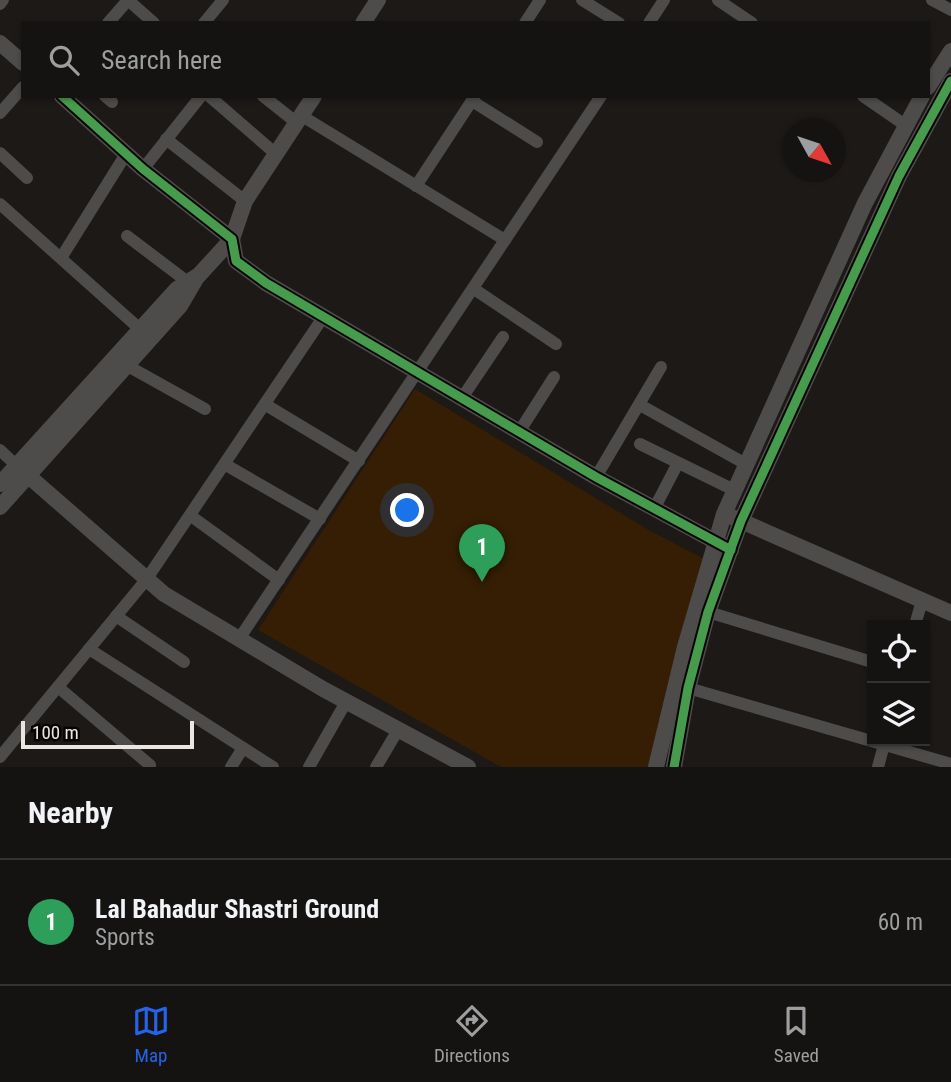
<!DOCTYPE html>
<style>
body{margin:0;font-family:"Roboto Condensed",sans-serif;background:#1e1c1a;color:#f1f3f6}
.controls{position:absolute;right:21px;bottom:21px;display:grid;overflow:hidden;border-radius:0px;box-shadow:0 2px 5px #0004}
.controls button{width:63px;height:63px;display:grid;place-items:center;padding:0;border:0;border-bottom:2px solid #343231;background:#151311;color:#f1f3f6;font:35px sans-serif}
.compass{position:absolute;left:783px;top:119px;width:63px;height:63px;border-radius:50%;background:#151311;box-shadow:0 2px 5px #0004;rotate:130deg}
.scale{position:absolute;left:21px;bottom:18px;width:173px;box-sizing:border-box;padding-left:7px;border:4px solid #ebe6e2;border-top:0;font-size:19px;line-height:24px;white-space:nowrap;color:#ebe6e2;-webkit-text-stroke:5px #070504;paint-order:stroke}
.you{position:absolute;left:408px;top:511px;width:24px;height:24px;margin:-18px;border:5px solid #fff;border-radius:50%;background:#1a73e8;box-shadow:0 0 0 10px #1a73e833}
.badge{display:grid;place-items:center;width:46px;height:46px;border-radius:50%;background:#2563eb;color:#fff;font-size:23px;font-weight:700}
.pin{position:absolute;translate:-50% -58px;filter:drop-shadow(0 2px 4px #0008)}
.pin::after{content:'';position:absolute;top:37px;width:24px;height:21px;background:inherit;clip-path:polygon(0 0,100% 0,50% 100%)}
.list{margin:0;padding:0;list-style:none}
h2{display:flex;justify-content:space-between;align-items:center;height:91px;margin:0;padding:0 28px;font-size:30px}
h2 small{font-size:23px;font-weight:400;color:#9d9e9f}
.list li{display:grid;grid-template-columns:46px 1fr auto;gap:21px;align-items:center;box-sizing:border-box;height:126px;padding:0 28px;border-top:2px solid #343231}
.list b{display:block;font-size:26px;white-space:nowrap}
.list p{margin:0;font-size:23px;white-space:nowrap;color:#9d9e9f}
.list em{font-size:23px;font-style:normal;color:#9d9e9f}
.icon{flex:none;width:38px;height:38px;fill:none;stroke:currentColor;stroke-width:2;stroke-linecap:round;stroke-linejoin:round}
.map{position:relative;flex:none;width:951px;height:767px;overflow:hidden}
.search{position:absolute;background:#151311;box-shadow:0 2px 5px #0004;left:21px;right:21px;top:21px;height:77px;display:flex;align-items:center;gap:18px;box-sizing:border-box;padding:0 24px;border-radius:0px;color:#9d9e9f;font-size:26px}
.sheet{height:217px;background:#151311}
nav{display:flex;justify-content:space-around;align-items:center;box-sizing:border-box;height:98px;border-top:2px solid #343231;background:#151311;font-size:19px;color:#9d9e9f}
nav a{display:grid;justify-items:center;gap:4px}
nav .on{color:#2563eb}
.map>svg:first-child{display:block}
.green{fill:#351e04}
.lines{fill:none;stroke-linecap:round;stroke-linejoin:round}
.minor{stroke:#4e4c4a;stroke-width:12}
.tertiary{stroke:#4e4c4a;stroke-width:16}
.cycleway-casing{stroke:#070504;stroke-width:13}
.cycleway{stroke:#469c4c;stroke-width:9}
</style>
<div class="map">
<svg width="951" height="767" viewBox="0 0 951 767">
<rect width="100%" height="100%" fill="#1c1917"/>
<polygon class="green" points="415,389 647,529 708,561 664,767 501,767 258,630"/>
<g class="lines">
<g class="minor">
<polyline points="128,0 154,23"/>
<polyline points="582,0 619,23"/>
<polyline points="718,0 752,23"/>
<polyline points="932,0 951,10"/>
<polyline points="0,4 3,0"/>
<polyline points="108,23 128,0"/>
<polyline points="204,23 223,0"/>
<polyline points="525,23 540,0"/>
<polyline points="649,23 664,0"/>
<polyline points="105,96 112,102"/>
<polyline points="209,96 276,154"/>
<polyline points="263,96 297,123"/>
<polyline points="863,96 905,125"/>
<polyline points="472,101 537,142"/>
<polyline points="0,113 23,87"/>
<polyline points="302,116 505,240"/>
<polyline points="166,139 245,201"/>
<polyline points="0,153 27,178"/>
<polyline points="143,169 201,96"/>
<polyline points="416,186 475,96"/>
<polyline points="0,204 141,330"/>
<polyline points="127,236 193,286"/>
<polyline points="61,258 126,154"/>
<polyline points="474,289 556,344"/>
<polyline points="126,365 205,409"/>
<polyline points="462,398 503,337"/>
<polyline points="266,405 359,461"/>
<polyline points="640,405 744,463"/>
<polyline points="519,432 554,377"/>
<polyline points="640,444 734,490"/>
<polyline points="0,450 17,466"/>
<polyline points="226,465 320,519"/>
<polyline points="596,477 661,367"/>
<polyline points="654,509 678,463"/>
<polyline points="191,516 279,580"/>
<polyline points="708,612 872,662"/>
<polyline points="116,616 184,662"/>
<polyline points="915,625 922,601"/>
<polyline points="239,639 601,96"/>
<polyline points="89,649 273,767"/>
<polyline points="58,687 150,765 148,767"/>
<polyline points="688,688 951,764"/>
<polyline points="0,757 146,580 324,316"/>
<polyline points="231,767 243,748"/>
<polyline points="309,767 346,702"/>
<polyline points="376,767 398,730"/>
<polyline points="878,767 885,741"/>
</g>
<g class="tertiary">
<polyline points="363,23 378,0"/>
<polyline points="0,43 23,63"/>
<polyline points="928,87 951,51"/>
<polyline points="62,96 143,169 232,239 236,261 266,283 596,477 731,550"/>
<polyline points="17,466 164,594 323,689 468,767"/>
<polyline points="0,484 177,289 199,275 232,239 245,201 314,96"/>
<polyline points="0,507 180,306 197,277"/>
<polyline points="732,517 951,613"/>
<polyline points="656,767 685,647 724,514 865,203 922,96"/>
<polyline points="674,767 688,688 708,612 741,521 899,176 951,81"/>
</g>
<g class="cycleway-casing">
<g id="cycleway">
<polyline points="62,96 143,169 232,239 236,261 266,283 596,477 731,550"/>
<polyline points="674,767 688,688 708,612 741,521 899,176 951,81"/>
</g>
</g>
<use href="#cycleway" class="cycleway"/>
</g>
</svg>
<div class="controls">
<button><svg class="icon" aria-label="locate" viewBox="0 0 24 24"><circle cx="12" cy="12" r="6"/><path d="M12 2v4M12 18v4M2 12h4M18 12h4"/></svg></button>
<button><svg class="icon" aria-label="layers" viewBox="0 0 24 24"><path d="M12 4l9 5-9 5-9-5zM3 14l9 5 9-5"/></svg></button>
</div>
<svg class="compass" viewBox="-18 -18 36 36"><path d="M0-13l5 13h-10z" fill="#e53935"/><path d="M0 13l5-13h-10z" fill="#9d9e9f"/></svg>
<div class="scale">100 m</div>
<div class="you"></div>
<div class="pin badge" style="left:482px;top:582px;background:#2e9e5b">1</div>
<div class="search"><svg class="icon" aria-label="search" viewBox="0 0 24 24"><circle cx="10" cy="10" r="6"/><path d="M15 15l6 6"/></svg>Search here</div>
</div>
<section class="sheet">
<h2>Nearby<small></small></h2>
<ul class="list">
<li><span class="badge" style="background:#2e9e5b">1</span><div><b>Lal Bahadur Shastri Ground</b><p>Sports</p></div><em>60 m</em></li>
</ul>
</section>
<nav>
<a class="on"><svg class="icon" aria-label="map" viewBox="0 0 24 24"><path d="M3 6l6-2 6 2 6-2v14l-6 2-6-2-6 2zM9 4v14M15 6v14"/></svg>Map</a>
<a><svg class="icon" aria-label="directions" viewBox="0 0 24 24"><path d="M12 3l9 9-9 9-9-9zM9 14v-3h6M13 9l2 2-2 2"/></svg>Directions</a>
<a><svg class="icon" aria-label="saved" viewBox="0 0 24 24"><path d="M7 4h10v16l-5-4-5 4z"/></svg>Saved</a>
</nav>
